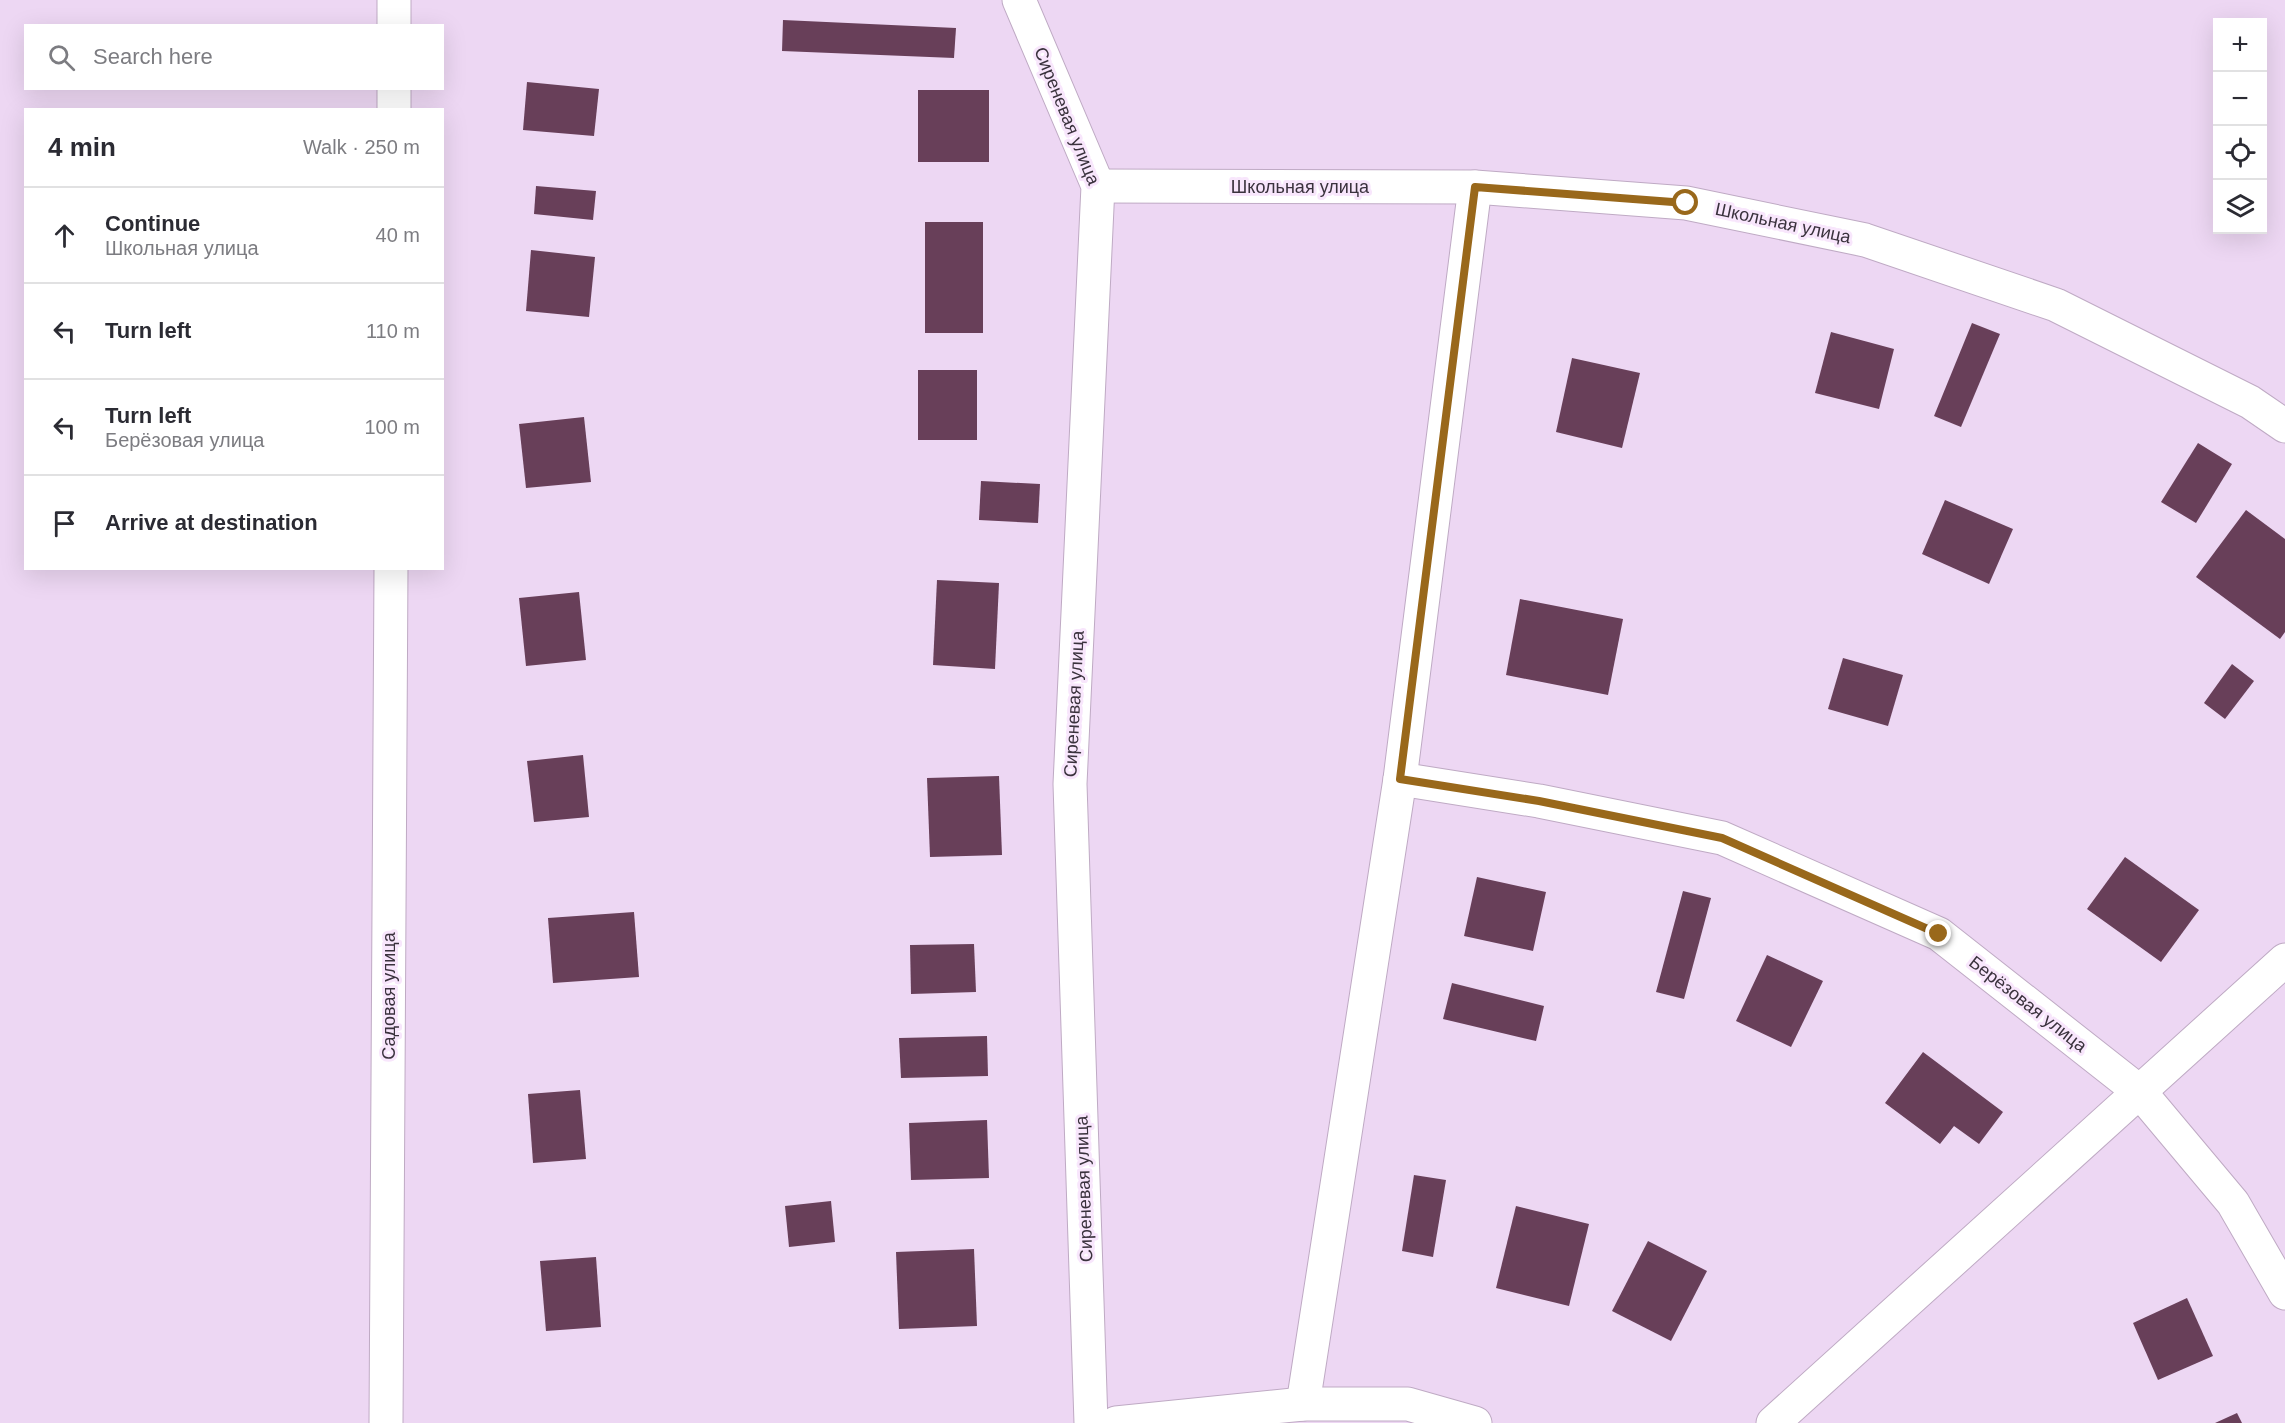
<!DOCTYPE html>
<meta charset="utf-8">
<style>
body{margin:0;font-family:Arial,sans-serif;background:#f2f2f3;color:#2b2b33}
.controls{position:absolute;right:18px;top:18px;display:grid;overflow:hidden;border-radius:0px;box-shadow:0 6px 24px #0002}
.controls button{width:54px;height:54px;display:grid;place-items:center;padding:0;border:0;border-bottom:2px solid #e1e1e2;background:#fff;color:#2b2b33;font:30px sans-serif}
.stop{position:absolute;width:18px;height:18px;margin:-14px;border:4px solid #99681b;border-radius:50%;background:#fff}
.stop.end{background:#99681b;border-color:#fff;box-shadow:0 2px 6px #0008}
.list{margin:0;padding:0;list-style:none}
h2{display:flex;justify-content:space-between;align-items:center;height:78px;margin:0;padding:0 24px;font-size:26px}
h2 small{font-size:20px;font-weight:400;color:#7c7c81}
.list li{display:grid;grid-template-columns:39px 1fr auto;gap:18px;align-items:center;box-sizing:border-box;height:96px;padding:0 24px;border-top:2px solid #e1e1e2}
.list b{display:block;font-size:22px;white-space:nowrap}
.list p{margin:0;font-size:20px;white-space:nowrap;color:#7c7c81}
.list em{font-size:20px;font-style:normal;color:#7c7c81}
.icon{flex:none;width:33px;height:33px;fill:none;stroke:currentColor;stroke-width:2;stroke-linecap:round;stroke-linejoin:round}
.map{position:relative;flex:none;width:2285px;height:1423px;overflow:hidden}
.search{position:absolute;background:#fff;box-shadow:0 6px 24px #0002;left:24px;top:24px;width:420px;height:66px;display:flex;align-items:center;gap:15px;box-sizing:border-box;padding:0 21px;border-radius:0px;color:#7c7c81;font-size:22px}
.panel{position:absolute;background:#fff;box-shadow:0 6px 24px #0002;left:24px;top:108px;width:420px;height:462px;border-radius:0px}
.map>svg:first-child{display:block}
.building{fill:#683f59}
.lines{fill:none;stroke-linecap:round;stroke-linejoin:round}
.minor-casing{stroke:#bfaac4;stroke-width:35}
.minor{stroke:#fff;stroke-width:33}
.route{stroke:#99681b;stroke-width:8}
.labels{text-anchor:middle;stroke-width:6;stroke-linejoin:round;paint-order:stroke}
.street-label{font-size:18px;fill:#3a323d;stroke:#f8e6fc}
</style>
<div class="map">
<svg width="2285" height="1423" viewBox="0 0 2285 1423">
<rect width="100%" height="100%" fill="#edd7f3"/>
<g class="building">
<polygon points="783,20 956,28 954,58 782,51"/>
<polygon points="527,82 599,89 594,136 523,130"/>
<rect x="918" y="90" width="71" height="72"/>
<polygon points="536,186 596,191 593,220 534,214"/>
<rect x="925" y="222" width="58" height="111"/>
<polygon points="531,250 595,257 589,317 526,311"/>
<polygon points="1972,323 2000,334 1961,427 1934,416"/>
<polygon points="1831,332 1894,349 1879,409 1815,393"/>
<polygon points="1572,358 1640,373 1622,448 1556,432"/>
<rect x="918" y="370" width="59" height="70"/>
<polygon points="584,417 591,482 526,488 519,424"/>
<polygon points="2198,443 2232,464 2196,523 2161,502"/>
<polygon points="981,481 1040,484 1038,523 979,520"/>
<polygon points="1945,500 2013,529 1989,584 1922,554"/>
<polygon points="2246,510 2285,539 2285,632 2280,639 2196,577"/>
<polygon points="937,580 999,583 995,669 933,665"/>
<polygon points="579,592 586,660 526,666 519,598"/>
<polygon points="1520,599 1623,619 1608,695 1506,675"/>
<polygon points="1843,658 1903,675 1888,726 1828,709"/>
<polygon points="2232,664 2254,681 2225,719 2204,703"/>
<polygon points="583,755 589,817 534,822 527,761"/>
<polygon points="999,776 1002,855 930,857 927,778"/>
<polygon points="2125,857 2199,910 2161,962 2087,909"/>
<polygon points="1477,877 1546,892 1533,951 1464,936"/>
<polygon points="1683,891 1711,898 1684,999 1656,992"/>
<polygon points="634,912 639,977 553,983 548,918"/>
<polygon points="974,944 976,992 911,994 910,945"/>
<polygon points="1767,955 1823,981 1791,1047 1736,1021"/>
<polygon points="1452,983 1544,1006 1536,1041 1443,1019"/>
<polygon points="987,1036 988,1076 901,1078 899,1038"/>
<polygon points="1923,1052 2003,1112 1979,1144 1954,1126 1940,1144 1885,1103"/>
<polygon points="580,1090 586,1159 533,1163 528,1094"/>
<polygon points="987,1120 989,1178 911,1180 909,1123"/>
<polygon points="1414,1175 1446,1180 1433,1257 1402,1251"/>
<polygon points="831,1201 835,1242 789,1247 785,1206"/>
<polygon points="1516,1206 1589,1224 1569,1306 1496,1288"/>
<polygon points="1648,1241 1707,1271 1671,1341 1612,1311"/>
<polygon points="974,1249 977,1326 899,1329 896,1252"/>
<polygon points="596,1257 601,1327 546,1331 540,1261"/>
<polygon points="2187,1298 2213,1356 2158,1380 2133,1323"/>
<polygon points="2237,1413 2242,1423 2215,1423"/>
</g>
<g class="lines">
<g class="minor-casing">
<g id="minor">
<polyline points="1019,0 1098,186 1070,784 1091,1423"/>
<polyline points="394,26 394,0"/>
<polyline points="394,110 394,88"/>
<polyline points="1098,186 1475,187 1686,203 1865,240 2056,305 2250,402 2285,426"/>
<polyline points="1400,779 1539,801 1722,838 1939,934 2140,1092 2233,1203 2285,1293"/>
<polyline points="1303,1404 1400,779 1475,187"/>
<polyline points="386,1423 391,568"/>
<polyline points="1116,1423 1303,1404 1408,1404 1475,1423"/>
<polyline points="1773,1423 2285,960"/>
</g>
</g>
<use href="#minor" class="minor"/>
</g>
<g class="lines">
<polyline class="route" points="1686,203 1475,187 1400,779 1539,801 1722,838 1939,934"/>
</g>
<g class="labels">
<g class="street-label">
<text transform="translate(1067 116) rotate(68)" y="6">Сиреневая улица</text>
<text x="1300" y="193">Школьная улица</text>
<text transform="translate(1783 223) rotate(12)" y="6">Школьная улица</text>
<text transform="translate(1074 704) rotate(-87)" y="6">Сиреневая улица</text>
<text transform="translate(389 996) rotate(-90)" y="6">Садовая улица</text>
<text transform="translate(2028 1004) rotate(38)" y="6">Берёзовая улица</text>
<text transform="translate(1084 1189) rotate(-92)" y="6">Сиреневая улица</text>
</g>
</g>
</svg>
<div class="controls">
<button>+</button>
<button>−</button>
<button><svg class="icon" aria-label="locate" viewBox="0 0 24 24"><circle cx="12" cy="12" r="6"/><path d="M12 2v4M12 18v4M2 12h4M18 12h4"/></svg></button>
<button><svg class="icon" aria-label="layers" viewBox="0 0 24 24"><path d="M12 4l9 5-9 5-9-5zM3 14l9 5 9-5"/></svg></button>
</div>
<div class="stop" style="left:1686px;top:203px"></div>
<div class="stop end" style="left:1939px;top:934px"></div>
<div class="search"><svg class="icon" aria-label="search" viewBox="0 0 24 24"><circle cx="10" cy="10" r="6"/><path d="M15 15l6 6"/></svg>Search here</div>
<section class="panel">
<h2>4 min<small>Walk · 250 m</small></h2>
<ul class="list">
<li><svg class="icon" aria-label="ahead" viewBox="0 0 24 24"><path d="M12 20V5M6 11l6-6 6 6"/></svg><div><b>Continue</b><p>Школьная улица</p></div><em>40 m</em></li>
<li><svg class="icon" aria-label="left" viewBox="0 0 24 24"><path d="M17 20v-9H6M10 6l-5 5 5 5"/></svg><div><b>Turn left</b></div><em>110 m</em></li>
<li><svg class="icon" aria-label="left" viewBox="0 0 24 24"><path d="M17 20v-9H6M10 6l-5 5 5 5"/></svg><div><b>Turn left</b><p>Берёзовая улица</p></div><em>100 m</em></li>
<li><svg class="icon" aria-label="arrive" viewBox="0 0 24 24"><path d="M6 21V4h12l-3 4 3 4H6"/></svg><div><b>Arrive at destination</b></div></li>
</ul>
</section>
</div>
